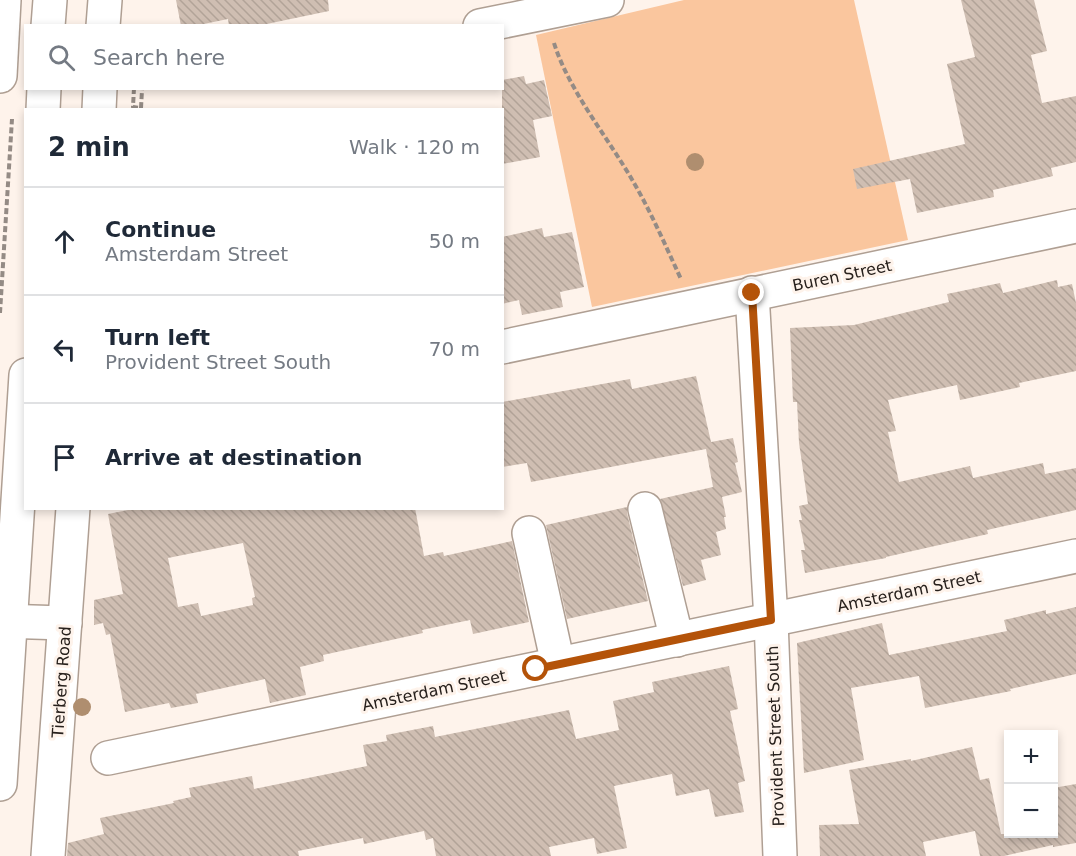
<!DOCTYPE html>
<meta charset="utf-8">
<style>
body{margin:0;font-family:"DejaVu Sans",sans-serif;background:#f2f2f3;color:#1f2937}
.controls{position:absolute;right:18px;bottom:18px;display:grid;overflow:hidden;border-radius:0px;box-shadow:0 3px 9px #0003}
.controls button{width:54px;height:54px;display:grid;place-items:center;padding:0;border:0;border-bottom:2px solid #e0e1e3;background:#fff;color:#1f2937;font:30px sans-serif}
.stop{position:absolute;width:18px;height:18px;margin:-14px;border:4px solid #b45309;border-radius:50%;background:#fff}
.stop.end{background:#b45309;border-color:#fff;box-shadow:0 2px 6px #0008}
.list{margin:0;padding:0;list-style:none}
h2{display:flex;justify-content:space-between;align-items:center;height:78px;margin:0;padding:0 24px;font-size:26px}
h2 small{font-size:20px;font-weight:400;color:#747a83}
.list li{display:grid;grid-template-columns:39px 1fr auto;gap:18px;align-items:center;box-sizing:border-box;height:108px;padding:0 24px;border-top:2px solid #e0e1e3}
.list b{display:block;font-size:22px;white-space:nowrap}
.list p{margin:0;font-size:20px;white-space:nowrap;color:#747a83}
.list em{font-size:20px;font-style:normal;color:#747a83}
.icon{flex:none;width:33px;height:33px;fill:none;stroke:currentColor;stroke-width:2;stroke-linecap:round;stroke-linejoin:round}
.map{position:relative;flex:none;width:1076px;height:856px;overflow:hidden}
.search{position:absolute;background:#fff;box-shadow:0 3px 9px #0003;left:24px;top:24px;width:480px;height:66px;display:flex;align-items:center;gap:15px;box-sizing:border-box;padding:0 21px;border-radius:0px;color:#747a83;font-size:22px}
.panel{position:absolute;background:#fff;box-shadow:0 3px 9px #0003;left:24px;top:108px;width:480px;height:402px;border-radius:0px}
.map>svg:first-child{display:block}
.green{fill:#fac69e}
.building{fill:url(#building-back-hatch);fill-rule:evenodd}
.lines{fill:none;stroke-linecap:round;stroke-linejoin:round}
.minor-casing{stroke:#af9f93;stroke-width:36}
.major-casing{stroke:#af9f93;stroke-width:36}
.path{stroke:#948b85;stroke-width:4;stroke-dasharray:6 3;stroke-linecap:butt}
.minor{stroke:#fff;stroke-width:33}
.major{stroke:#fff;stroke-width:33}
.tree{fill:#af8e6f}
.route{stroke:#b45309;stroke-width:8}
.labels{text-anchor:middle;stroke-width:6;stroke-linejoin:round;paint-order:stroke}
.street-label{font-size:16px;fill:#27201c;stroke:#fef3eb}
</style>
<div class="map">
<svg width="1076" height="856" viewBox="0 0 1076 856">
<defs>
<pattern id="building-back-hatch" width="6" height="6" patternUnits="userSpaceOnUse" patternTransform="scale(1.5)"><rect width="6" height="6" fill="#cfbeb2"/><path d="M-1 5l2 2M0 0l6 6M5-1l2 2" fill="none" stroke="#b2a398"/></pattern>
</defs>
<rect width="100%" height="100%" fill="#fef3eb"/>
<polygon class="green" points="684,0 854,0 908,240 592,307 536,35"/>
<g class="building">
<polygon points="176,0 328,0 329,11 257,26 229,26 228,19 194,26 181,26"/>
<polygon points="961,0 1034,0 1047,51 1031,55 1042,103 1076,96 1076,162 1051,168 1053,176 993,190 994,197 917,213 910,179 857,189 853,169 965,144 947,64 975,57"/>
<polygon points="524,76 526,84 544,80 552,116 533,120 540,157 502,164 502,80"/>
<polygon points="542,228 544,237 572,232 584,287 560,292 563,307 522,315 519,300 502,304 502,237"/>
<polygon points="1057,280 1058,287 1072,284 1076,303 1076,371 1019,383 1020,387 960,400 957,385 888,400 896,431 888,432 899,482 970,466 973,478 1043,463 1045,474 1076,468 1076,510 987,530 988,534 886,557 886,558 805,573 801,550 805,550 799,520 802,520 799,506 808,504 799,443 797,402 793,402 790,328 854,325 949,302 947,294 1000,283 1003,293"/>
<polygon points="696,376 711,442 733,438 738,462 735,463 742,492 722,497 726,517 724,517 726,529 716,532 721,555 701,560 706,580 683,586 660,499 713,487 706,449 531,482 527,463 502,467 502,402 630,379 632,389"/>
<polygon points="627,507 627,513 648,601 567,619 546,525"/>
<path d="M 138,508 L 415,508 L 424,556 L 443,552 L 444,556 L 512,541 L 529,622 L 473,634 L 470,620 L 422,630 L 423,633 L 323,655 L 324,661 L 300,667 L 306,695 L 270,703 L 265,679 L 196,694 L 198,703 L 171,708 L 169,703 L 125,712 L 110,634 L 106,635 L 103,623 L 94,625 L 94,600 L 123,594 L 108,514 ZM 243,543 L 255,597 L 252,598 L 253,605 L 201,616 L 198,603 L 178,607 L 168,558 Z"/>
<polygon points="1076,607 1076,674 1010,689 1011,691 925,708 919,676 851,688 864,760 804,773 797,643 882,623 889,655 1007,631 1004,620 1046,610 1046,614"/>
<polygon points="729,666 738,709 730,711 745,781 738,783 744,812 715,817 709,789 676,796 672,774 614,786 627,848 597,854 594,838 549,847 551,856 436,856 433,838 426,840 424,831 364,844 363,838 298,851 299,856 67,856 68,843 104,834 100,818 174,803 173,801 191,797 189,788 252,776 254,789 367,766 363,745 387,741 386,735 433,726 435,737 569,710 576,739 619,730 613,701 654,692 652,682"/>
<polygon points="972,747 980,780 989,778 1001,834 1053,834 1053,788 1076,784 1076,843 1053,847 1053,845 1004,856 980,856 975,831 923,842 926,856 820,856 819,825 859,824 849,770 911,759 911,761"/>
</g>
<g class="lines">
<g class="minor-casing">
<g id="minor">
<polyline points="480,26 607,0"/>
<polyline points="0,76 4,0"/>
<polyline points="752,293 771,620 780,856"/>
<polyline points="502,347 1076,226"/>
<polyline points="645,509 677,640"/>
<polyline points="529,533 558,664"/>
<polyline points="0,621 65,623"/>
<polyline points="108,758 1076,556"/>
</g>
</g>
<g class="major-casing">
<g id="major">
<polyline points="48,26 50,0"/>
<polyline points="103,26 105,0"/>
<polyline points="43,110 44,88"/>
<polyline points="99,110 100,88"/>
<polyline points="0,784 26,375"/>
<polyline points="48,856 73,508"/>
</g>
</g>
<g class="path">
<path d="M 554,43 C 569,91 609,139 634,183 C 652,214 666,247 681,279"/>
<polyline points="134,88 133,107 141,108 142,90"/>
<polyline points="0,313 12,119"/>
</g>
<use href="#minor" class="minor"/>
<use href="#major" class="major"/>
</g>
<g class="tree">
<circle cx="695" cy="162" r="9"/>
<circle cx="82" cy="707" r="9"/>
</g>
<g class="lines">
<polyline class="route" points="536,669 771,620 752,293"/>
</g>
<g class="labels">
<g class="street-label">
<text transform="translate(842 275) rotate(-12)" y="6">Buren Street</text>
<text transform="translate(909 591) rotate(-12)" y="6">Amsterdam Street</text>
<text transform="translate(61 682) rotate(-86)" y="6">Tierberg Road</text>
<text transform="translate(434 690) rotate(-12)" y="6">Amsterdam Street</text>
<text transform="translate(775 736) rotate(-92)" y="6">Provident Street South</text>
</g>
</g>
</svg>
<div class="controls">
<button>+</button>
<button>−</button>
</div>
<div class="stop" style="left:536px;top:669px"></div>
<div class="stop end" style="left:752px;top:293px"></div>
<div class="search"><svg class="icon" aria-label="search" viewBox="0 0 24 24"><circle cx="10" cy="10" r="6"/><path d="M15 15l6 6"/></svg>Search here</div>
<section class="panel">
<h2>2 min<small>Walk · 120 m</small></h2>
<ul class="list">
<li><svg class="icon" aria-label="ahead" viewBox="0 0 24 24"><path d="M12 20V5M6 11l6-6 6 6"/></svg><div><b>Continue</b><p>Amsterdam Street</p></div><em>50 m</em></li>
<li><svg class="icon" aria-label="left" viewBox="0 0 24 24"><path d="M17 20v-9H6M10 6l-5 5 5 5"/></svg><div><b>Turn left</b><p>Provident Street South</p></div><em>70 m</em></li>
<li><svg class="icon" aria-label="arrive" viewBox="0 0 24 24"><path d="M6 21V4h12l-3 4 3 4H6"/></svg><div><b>Arrive at destination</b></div></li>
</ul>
</section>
</div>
